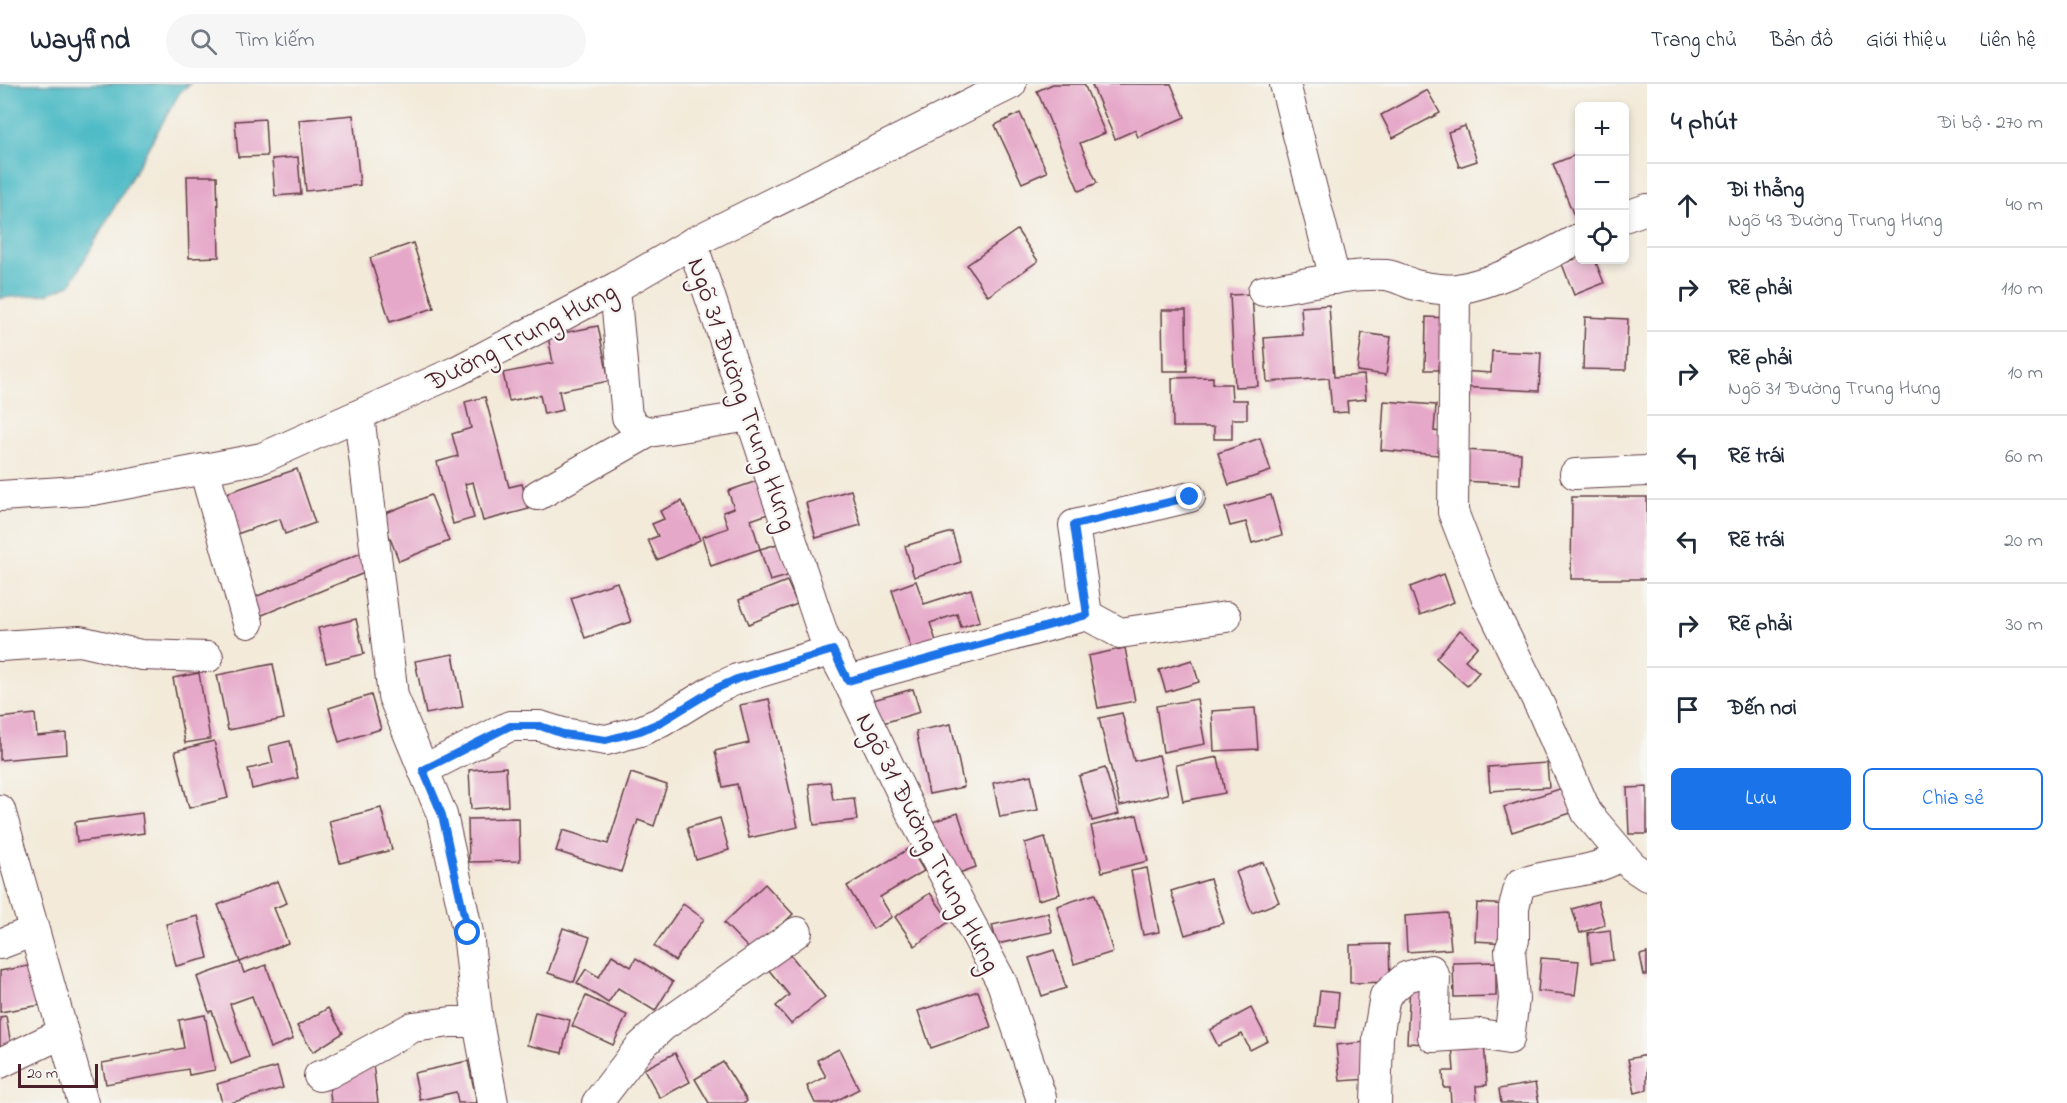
<!DOCTYPE html>
<html lang="vi">
<meta charset="utf-8">
<style>
body{margin:0;font-family:"Indie Flower",sans-serif;background:#f6f6f7;color:#1f2937}
.controls{position:absolute;right:18px;top:18px;display:grid;overflow:hidden;border-radius:9px;box-shadow:0 3px 9px #0003}
.controls button{width:54px;height:54px;display:grid;place-items:center;padding:0;border:0;border-bottom:2px solid #e0e1e3;background:#fff;color:#1f2937;font:30px sans-serif}
.scale{position:absolute;left:18px;bottom:15px;width:80px;box-sizing:border-box;padding-left:6px;border:3px solid #4a1f2b;border-top:0;font-size:16px;line-height:21px;white-space:nowrap;color:#4a1f2b;-webkit-text-stroke:4px #f6f6f2;paint-order:stroke}
.stop{position:absolute;width:18px;height:18px;margin:-14px;border:4px solid #1a73e8;border-radius:50%;background:#fff}
.stop.end{background:#1a73e8;border-color:#fff;box-shadow:0 2px 6px #0008}
.list{margin:0;padding:0;list-style:none}
h2{display:flex;justify-content:space-between;align-items:center;height:78px;margin:0;padding:0 24px;font-size:26px}
h2 small{font-size:20px;font-weight:400;color:#747a83}
.list li{display:grid;grid-template-columns:39px 1fr auto;gap:18px;align-items:center;box-sizing:border-box;height:84px;padding:0 24px;border-top:2px solid #e0e1e3}
.list b{display:block;font-size:22px;white-space:nowrap}
.list p{margin:0;font-size:20px;white-space:nowrap;color:#747a83}
.list em{font-size:20px;font-style:normal;color:#747a83}
.actions{display:flex;gap:12px;padding:18px 24px}
.actions a{flex:1;padding:14px 0;border:2px solid #1a73e8;border-radius:9px;text-align:center;font-size:21px;color:#1a73e8}
.actions .main{background:#1a73e8;color:#fff}
.icon{flex:none;width:33px;height:33px;fill:none;stroke:currentColor;stroke-width:2;stroke-linecap:round;stroke-linejoin:round}
.map{position:relative;flex:none;width:1647px;height:1019px;overflow:hidden}
header{display:flex;align-items:center;gap:36px;box-sizing:border-box;height:84px;padding:0 30px;background:#fff;border-bottom:2px solid #e0e1e3}
header strong{font-size:28px}
nav{display:flex;gap:33px;margin-inline-start:auto;font-size:21px}
.search{width:420px;height:54px;background:#f6f6f7;display:flex;align-items:center;gap:15px;box-sizing:border-box;padding:0 21px;border-radius:33px;color:#747a83;font-size:22px}
main{display:flex}
aside{flex:1;background:#fff}
.map>svg:first-child{display:block}
.water{fill:#4cbac5;stroke:#4b6c78;stroke-width:1.5}
.building{fill:#e6a8c9}
.lines{fill:none;stroke-linecap:round;stroke-linejoin:round}
.minor-casing{stroke:#633d45;stroke-width:32}
.minor{stroke:#fff;stroke-width:30}
.route{stroke:#1a73e8;stroke-width:8}
.labels{text-anchor:middle;stroke-width:5;stroke-linejoin:round;paint-order:stroke}
.street-label{font-size:27px;fill:#4a1f2b;stroke:#f6f6f2}
</style>
<header>
<strong>Wayfind</strong>
<div class="search"><svg class="icon" aria-label="search" viewBox="0 0 24 24"><circle cx="10" cy="10" r="6"/><path d="M15 15l6 6"/></svg>Tìm kiếm</div>
<nav><a>Trang chủ</a><a>Bản đồ</a><a>Giới thiệu</a><a>Liên hệ</a></nav>
</header>
<main>
<div class="map">
<svg width="1647" height="1019" viewBox="0 0 1647 1019">
<rect width="100%" height="100%" fill="#f6f6f2"/>
<filter id="ink" filterUnits="userSpaceOnUse"><feTurbulence type="fractalNoise" baseFrequency=".0167" numOctaves="2"/><feDisplacementMap in="SourceGraphic" scale="12" xChannelSelector="R" yChannelSelector="G"/><feConvolveMatrix kernelMatrix="1 2 1 2 8 2 1 2 1" color-interpolation-filters="sRGB"/></filter>
<filter id="wash" filterUnits="userSpaceOnUse"><feTurbulence type="fractalNoise" baseFrequency=".008" numOctaves="4" result="noise"/><feDisplacementMap in="SourceGraphic" scale="24" xChannelSelector="R" yChannelSelector="G"/><feGaussianBlur stdDeviation="1.35" result="paint"/><feColorMatrix in="noise" values="0 0 0 0 0 0 0 0 0 0 0 0 0 0 0 0 0 1.4 0 .05"/><feComposite in="paint" operator="in"/></filter>
<g filter="url(#wash)">
<rect width="100%" height="100%" fill="#f3ead9"/>
<polygon class="water" points="0,0 190,0 180,8 70,201 47,210 0,214"/>
<g id="blocks">
<g class="building">
<polygon points="1053,0 1084,0 1105,49 1080,59 1097,99 1079,107 1037,7"/>
<polygon points="1094,0 1171,0 1185,33 1138,53 1135,46 1115,55 1092,1"/>
<polygon points="1427,6 1440,29 1393,54 1381,31"/>
<polygon points="1020,29 1047,88 1022,99 995,41"/>
<polygon points="353,31 360,101 306,107 299,36"/>
<polygon points="265,35 267,72 238,73 235,37"/>
<polygon points="1465,42 1477,77 1459,83 1448,48"/>
<polygon points="1580,69 1580,144 1579,144 1553,80"/>
<polygon points="298,73 301,110 275,112 272,75"/>
<polygon points="187,92 217,92 219,173 189,174"/>
<polygon points="1017,146 1038,177 988,212 967,181"/>
<polygon points="413,159 434,224 390,238 370,174"/>
<polygon points="1580,173 1580,176 1595,176 1604,199 1574,211 1562,180"/>
<polygon points="1252,210 1258,302 1235,303 1230,211"/>
<polygon points="1329,221 1334,293 1364,291 1366,315 1347,317 1348,328 1332,329 1329,294 1267,298 1264,254 1303,251 1301,223"/>
<polygon points="1162,226 1186,226 1187,287 1163,287"/>
<polygon points="1426,233 1448,234 1447,286 1425,286"/>
<polygon points="1585,233 1628,235 1626,286 1583,285"/>
<polygon points="598,242 609,297 559,307 563,326 544,330 540,311 509,317 503,289 553,279 548,252"/>
<polygon points="1362,249 1391,253 1386,291 1357,287"/>
<polygon points="1492,267 1541,269 1539,307 1459,303 1460,287 1491,289"/>
<polygon points="1213,293 1213,300 1231,300 1232,316 1247,316 1247,335 1232,335 1232,355 1214,355 1214,343 1173,343 1172,294"/>
<polygon points="485,313 509,403 522,400 529,425 483,437 473,398 465,400 474,434 453,440 437,378 458,372 452,350 471,344 465,318"/>
<polygon points="1384,317 1436,321 1434,347 1440,348 1438,371 1381,366"/>
<polygon points="1260,354 1271,387 1229,401 1218,369"/>
<polygon points="1462,366 1521,369 1520,400 1461,397"/>
<polygon points="297,385 315,439 285,450 280,435 234,451 221,411"/>
<polygon points="757,397 768,430 751,436 760,465 781,459 791,491 770,497 760,465 711,482 702,453 728,444 723,428 734,424 728,407"/>
<polygon points="851,406 861,441 816,454 806,419"/>
<polygon points="431,411 449,457 399,477 381,431"/>
<polygon points="1271,411 1282,451 1252,459 1246,438 1230,442 1225,424"/>
<polygon points="1572,413 1647,413 1647,495 1571,495"/>
<polygon points="682,417 700,456 657,476 648,456 658,452 652,440 664,435 660,427"/>
<polygon points="952,448 961,478 914,493 905,462"/>
<polygon points="366,467 374,485 255,534 248,516"/>
<polygon points="1444,490 1454,518 1420,531 1410,503"/>
<polygon points="787,497 797,520 749,540 739,516"/>
<polygon points="916,497 924,520 971,505 980,537 961,543 957,530 930,539 939,566 914,574 892,506"/>
<polygon points="617,498 631,538 585,554 571,514"/>
<polygon points="356,535 364,570 326,579 318,544"/>
<polygon points="1460,546 1478,562 1465,576 1479,588 1467,602 1436,574"/>
<polygon points="1125,564 1135,617 1098,624 1088,572"/>
<polygon points="453,570 463,623 426,630 415,577"/>
<polygon points="1192,576 1199,598 1166,608 1159,586"/>
<polygon points="273,580 284,635 228,646 217,591"/>
<polygon points="199,589 210,655 185,659 173,594"/>
<polygon points="913,605 920,628 873,642 866,618"/>
<polygon points="371,611 381,645 339,658 329,624"/>
<polygon points="769,615 798,743 749,754 737,700 723,703 715,667 749,659 740,621"/>
<polygon points="1197,615 1205,660 1163,668 1156,622"/>
<polygon points="1255,624 1258,665 1214,667 1212,627"/>
<polygon points="1122,629 1134,677 1159,671 1168,710 1120,722 1099,634"/>
<polygon points="35,630 37,652 66,649 67,670 0,676 0,634"/>
<polygon points="951,640 964,703 929,710 916,647"/>
<polygon points="214,657 228,714 189,724 175,667"/>
<polygon points="290,657 298,694 252,705 248,685 273,679 269,662"/>
<polygon points="1218,673 1225,709 1183,717 1176,681"/>
<polygon points="1547,679 1549,703 1490,707 1488,683"/>
<polygon points="506,683 508,722 471,725 469,686"/>
<polygon points="1105,684 1119,730 1092,737 1079,692"/>
<polygon points="631,689 667,701 654,742 638,736 621,788 556,767 563,746 608,760"/>
<polygon points="1031,691 1038,726 1000,733 993,699"/>
<polygon points="830,698 833,716 854,714 857,736 814,741 809,700"/>
<polygon points="1647,703 1647,750 1629,750 1627,704"/>
<polygon points="1563,704 1571,729 1512,748 1504,723"/>
<polygon points="381,724 392,766 340,779 329,737"/>
<polygon points="142,729 144,749 77,758 75,738"/>
<polygon points="958,729 976,783 948,793 930,739"/>
<polygon points="1137,731 1148,777 1102,788 1091,742"/>
<polygon points="519,734 520,777 469,778 468,735"/>
<polygon points="720,734 729,766 696,776 687,744"/>
<polygon points="1045,753 1060,810 1038,816 1025,759"/>
<polygon points="910,764 924,787 880,813 892,833 873,845 847,802"/>
<polygon points="1263,778 1279,818 1252,829 1236,788"/>
<polygon points="1147,784 1159,848 1143,851 1131,787"/>
<polygon points="1210,795 1224,839 1185,851 1171,807"/>
<polygon points="278,797 287,819 274,824 288,859 240,878 218,821"/>
<polygon points="765,800 793,830 753,869 724,839"/>
<polygon points="930,809 950,837 915,862 895,833"/>
<polygon points="1095,810 1113,868 1074,880 1057,822"/>
<polygon points="1598,817 1605,841 1580,849 1572,825"/>
<polygon points="1477,819 1509,821 1507,859 1475,857"/>
<polygon points="683,820 704,835 675,877 654,862"/>
<polygon points="1048,829 1052,848 997,860 992,841"/>
<polygon points="1448,829 1451,865 1407,868 1405,832"/>
<polygon points="198,832 208,874 176,882 166,840"/>
<polygon points="563,844 590,853 574,898 548,889"/>
<polygon points="1610,846 1613,876 1591,879 1588,849"/>
<polygon points="1389,860 1390,898 1350,899 1350,861"/>
<polygon points="784,863 825,913 791,940 776,922 789,911 764,880"/>
<polygon points="1054,866 1066,904 1042,912 1029,874"/>
<polygon points="1647,869 1647,891 1644,891 1640,871"/>
<polygon points="612,871 631,883 636,874 673,898 655,927 618,904 608,919 577,899 586,885 599,893"/>
<polygon points="1541,874 1579,877 1575,911 1538,907"/>
<polygon points="240,878 244,889 266,881 293,955 270,964 252,912 230,920 249,973 231,980 212,927 209,928 197,893"/>
<polygon points="1496,878 1496,912 1454,913 1453,879"/>
<polygon points="34,881 41,921 0,928 0,887"/>
<polygon points="1410,899 1432,901 1429,960 1407,959"/>
<polygon points="978,907 991,943 931,964 918,927"/>
<polygon points="1320,907 1339,909 1336,944 1316,942"/>
<polygon points="586,912 627,931 613,961 572,942"/>
<polygon points="328,924 343,949 313,968 297,942"/>
<polygon points="1251,924 1268,957 1250,966 1242,950 1218,962 1210,946"/>
<polygon points="535,928 570,936 562,969 527,961"/>
<polygon points="205,931 215,986 189,991 188,985 106,1000 102,979 184,964 179,936"/>
<polygon points="6,932 11,961 0,963 0,933"/>
<polygon points="1366,958 1369,995 1340,997 1336,961"/>
<polygon points="1484,959 1487,1001 1476,1002 1477,1019 1451,1019 1450,1004 1444,1004 1443,987 1454,987 1452,961"/>
<polygon points="839,965 859,1005 832,1019 815,1019 807,1002 826,993 817,976"/>
<polygon points="675,969 690,998 660,1014 644,985"/>
<polygon points="1647,971 1647,1006 1635,1009 1628,975"/>
<polygon points="468,977 477,1019 458,1019 456,1008 420,1016 414,989"/>
<polygon points="723,978 747,1017 745,1019 709,1019 695,995"/>
<polygon points="373,980 378,1019 331,1019 329,998 350,995 349,984"/>
<polygon points="277,983 283,1004 230,1019 222,1019 217,1000"/>
<polygon points="1535,999 1539,1019 1501,1019 1499,1005"/>
</g>
</g>
</g>
<g filter="url(#ink)">
<use href="#blocks" fill-opacity="0" stroke="#633d45" stroke-width="1.5"/>
<g class="lines">
<g class="minor-casing">
<g id="minor">
<polyline points="1285,0 1335,195"/>
<polyline points="1624,133 1647,125"/>
<polyline points="692,159 823,550 848,597 911,728 1002,899 1041,1013 1041,1019"/>
<polyline points="615,204 627,333 637,344 649,348 750,332"/>
<polyline points="1455,206 1453,428 1485,510 1541,624 1587,729 1632,782 1647,792"/>
<path d="M 1263,207 C 1303,201 1345,189 1386,191 C 1395,192 1404,197 1412,200 C 1422,203 1447,207 1457,205 C 1501,198 1541,174 1580,154"/>
<polyline points="359,331 393,612 442,731 468,849 478,938 493,1019"/>
<polyline points="204,385 248,539"/>
<polyline points="1575,390 1647,387"/>
<polyline points="538,411 649,348"/>
<polyline points="0,412 93,406 262,374 457,287 615,204 692,159 1011,0"/>
<polyline points="1087,531 1074,441 1190,413"/>
<polyline points="0,562 80,557 141,571 208,573"/>
<polyline points="848,597 1087,531 1120,549 1226,533"/>
<polyline points="423,686 510,642 540,642 563,649 606,656 640,647 661,638 715,605 737,595 833,566"/>
<polyline points="0,726 83,1019"/>
<polyline points="0,860 34,847"/>
<polyline points="0,979 63,949"/>
<polyline points="319,992 329,989 413,943 451,938 478,938"/>
<polyline points="597,1019 640,963 663,942 797,848"/>
<path d="M 1376,1019 L 1378,953 L 1385,912 L 1406,893 L 1431,886 L 1435,894 L 1433,953 L 1481,950 L 1509,955 L 1514,915 L 1510,866 L 1514,856 L 1514,823 L 1520,800 C 1549,788 1582,791 1611,777"/>
</g>
</g>
<use href="#minor" class="minor"/>
</g>
</g>
<g class="lines" filter="url(#ink)">
<polyline class="route" points="468,849 442,731 423,686 510,642 540,642 563,650 606,656 640,647 661,638 715,605 737,595 833,566 848,597 1087,531 1074,441 1190,413"/>
</g>
<g class="labels">
<g class="street-label">
<text transform="translate(521 252) rotate(-27)" y="9">Đường Trung Hưng</text>
<text transform="translate(743 310) rotate(71)" y="9">Ngõ 31 Đường Trung Hưng</text>
<text transform="translate(929 758) rotate(63)" y="9">Ngõ 31 Đường Trung Hưng</text>
</g>
</g>
</svg>
<div class="controls">
<button>+</button>
<button>−</button>
<button><svg class="icon" aria-label="locate" viewBox="0 0 24 24"><circle cx="12" cy="12" r="6"/><path d="M12 2v4M12 18v4M2 12h4M18 12h4"/></svg></button>
</div>
<div class="scale">20 m</div>
<div class="stop" style="left:468px;top:849px"></div>
<div class="stop end" style="left:1190px;top:413px"></div>
</div>
<aside>
<h2>4 phút<small>Đi bộ · 270 m</small></h2>
<ul class="list">
<li><svg class="icon" aria-label="ahead" viewBox="0 0 24 24"><path d="M12 20V5M6 11l6-6 6 6"/></svg><div><b>Đi thẳng</b><p>Ngõ 43 Đường Trung Hưng</p></div><em>40 m</em></li>
<li><svg class="icon" aria-label="right" viewBox="0 0 24 24"><path d="M7 20v-9h11M14 6l5 5-5 5"/></svg><div><b>Rẽ phải</b></div><em>110 m</em></li>
<li><svg class="icon" aria-label="right" viewBox="0 0 24 24"><path d="M7 20v-9h11M14 6l5 5-5 5"/></svg><div><b>Rẽ phải</b><p>Ngõ 31 Đường Trung Hưng</p></div><em>10 m</em></li>
<li><svg class="icon" aria-label="left" viewBox="0 0 24 24"><path d="M17 20v-9H6M10 6l-5 5 5 5"/></svg><div><b>Rẽ trái</b></div><em>60 m</em></li>
<li><svg class="icon" aria-label="left" viewBox="0 0 24 24"><path d="M17 20v-9H6M10 6l-5 5 5 5"/></svg><div><b>Rẽ trái</b></div><em>20 m</em></li>
<li><svg class="icon" aria-label="right" viewBox="0 0 24 24"><path d="M7 20v-9h11M14 6l5 5-5 5"/></svg><div><b>Rẽ phải</b></div><em>30 m</em></li>
<li><svg class="icon" aria-label="arrive" viewBox="0 0 24 24"><path d="M6 21V4h12l-3 4 3 4H6"/></svg><div><b>Đến nơi</b></div></li>
</ul>
<div class="actions"><a class="main">Lưu</a><a>Chia sẻ</a></div>
</aside>
</main>
